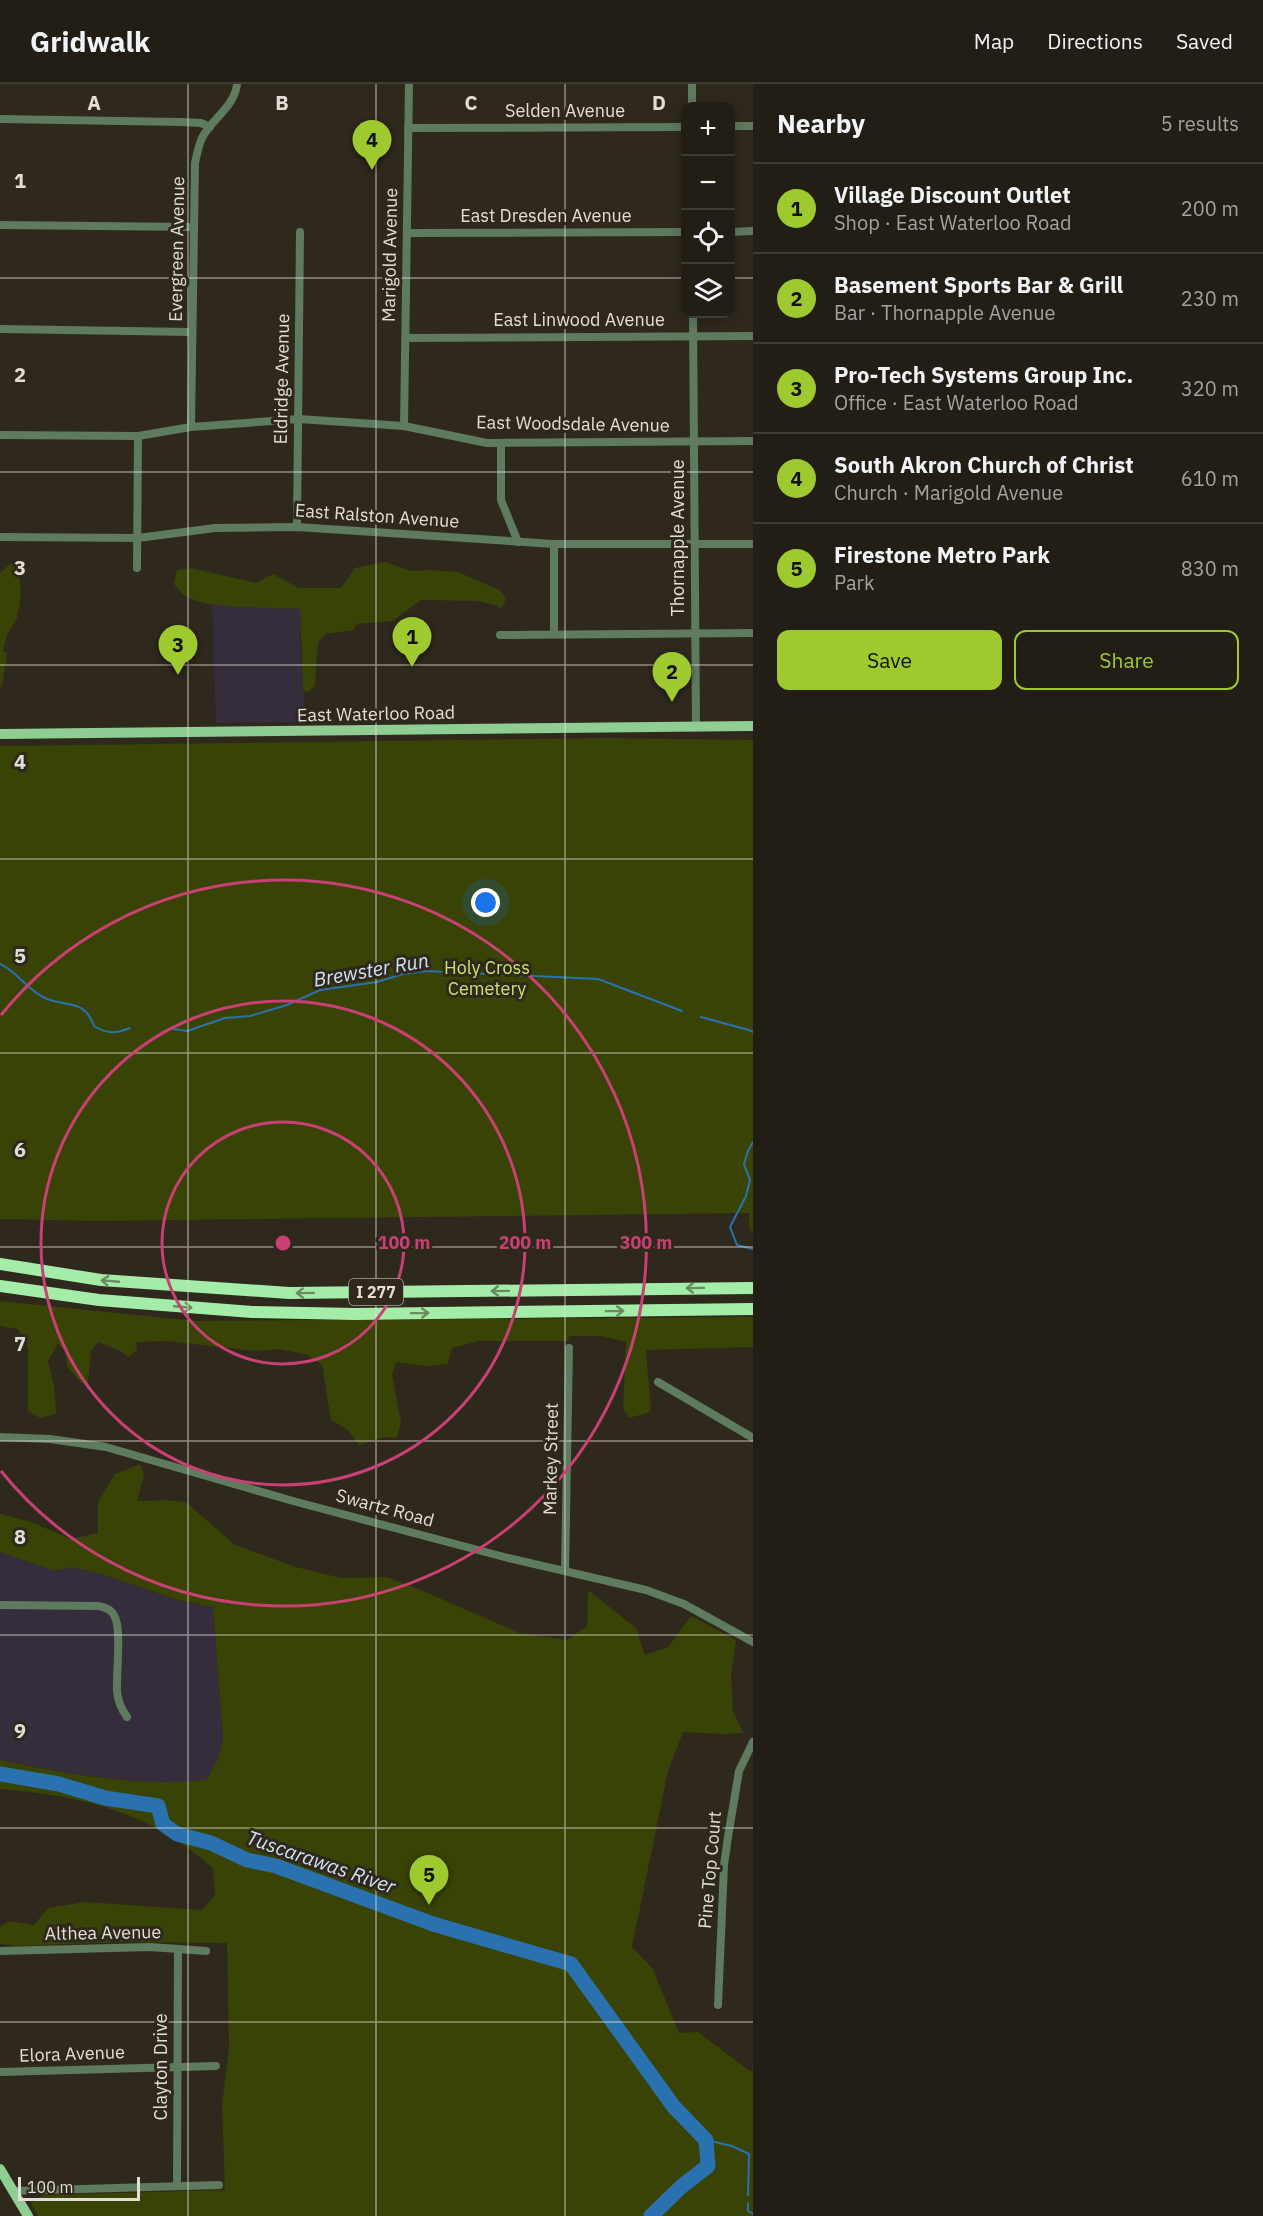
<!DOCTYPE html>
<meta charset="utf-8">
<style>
body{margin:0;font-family:"IBM Plex Sans",sans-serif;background:#2a271f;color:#f1f3f6}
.controls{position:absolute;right:18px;top:18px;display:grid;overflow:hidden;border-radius:12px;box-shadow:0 3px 15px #0003}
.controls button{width:54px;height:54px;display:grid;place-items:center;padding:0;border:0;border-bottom:2px solid #3f3c35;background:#221e16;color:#f1f3f6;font:30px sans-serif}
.scale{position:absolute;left:18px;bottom:15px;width:122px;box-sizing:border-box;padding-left:6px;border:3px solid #e2ded7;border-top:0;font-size:16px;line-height:21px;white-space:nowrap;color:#e2ded7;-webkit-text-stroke:4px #2e281d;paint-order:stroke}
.you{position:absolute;left:486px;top:819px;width:21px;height:21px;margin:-15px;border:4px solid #fff;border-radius:50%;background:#1a73e8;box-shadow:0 0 0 9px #1a73e833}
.badge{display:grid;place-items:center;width:39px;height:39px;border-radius:50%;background:#9eca2f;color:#111;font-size:20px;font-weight:700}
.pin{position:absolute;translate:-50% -50px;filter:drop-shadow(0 2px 3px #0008)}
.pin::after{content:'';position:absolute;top:32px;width:21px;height:18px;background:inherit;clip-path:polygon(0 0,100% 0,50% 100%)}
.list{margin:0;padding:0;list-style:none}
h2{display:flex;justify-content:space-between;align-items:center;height:78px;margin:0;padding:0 24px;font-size:26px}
h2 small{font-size:20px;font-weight:400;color:#a2a2a1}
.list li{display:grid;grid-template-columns:39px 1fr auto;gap:18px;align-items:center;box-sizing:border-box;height:90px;padding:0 24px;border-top:2px solid #3f3c35}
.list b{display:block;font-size:22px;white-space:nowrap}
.list p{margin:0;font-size:20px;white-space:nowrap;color:#a2a2a1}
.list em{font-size:20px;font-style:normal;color:#a2a2a1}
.actions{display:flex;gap:12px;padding:18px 24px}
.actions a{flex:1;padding:14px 0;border:2px solid #9eca2f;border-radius:12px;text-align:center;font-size:21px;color:#9eca2f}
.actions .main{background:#9eca2f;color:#111}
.icon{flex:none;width:33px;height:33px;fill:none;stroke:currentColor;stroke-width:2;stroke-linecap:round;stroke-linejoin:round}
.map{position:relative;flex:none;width:753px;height:2132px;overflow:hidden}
header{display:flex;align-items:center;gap:36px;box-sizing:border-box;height:84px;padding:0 30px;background:#221e16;border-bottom:2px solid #3f3c35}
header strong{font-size:28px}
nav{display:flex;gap:33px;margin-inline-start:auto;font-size:21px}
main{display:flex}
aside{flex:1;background:#221e16}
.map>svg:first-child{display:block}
.industrial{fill:#352c3c}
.green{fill:#394305}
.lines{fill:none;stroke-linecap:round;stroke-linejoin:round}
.stream{stroke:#2972af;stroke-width:2}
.river{stroke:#2972af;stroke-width:15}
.minor{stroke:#5e7a5f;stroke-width:8}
.major{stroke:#90cd93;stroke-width:10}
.highway{stroke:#a4eda8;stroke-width:12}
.oneway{stroke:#698a62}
.grid{fill:none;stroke:#e2ded7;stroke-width:1.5;stroke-opacity:0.55}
.ring{fill:none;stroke:#c84074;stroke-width:3}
.labels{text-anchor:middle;stroke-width:6;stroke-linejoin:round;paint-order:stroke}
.shield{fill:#2e281d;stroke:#aca79f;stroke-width:1.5}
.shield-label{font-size:16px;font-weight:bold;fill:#e2ded7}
.street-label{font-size:18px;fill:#e2ded7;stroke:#2e281d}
.park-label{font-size:18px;fill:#cbe46b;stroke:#2e281d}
.water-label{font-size:20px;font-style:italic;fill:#d1e2f3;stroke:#2e281d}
.grid-label{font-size:20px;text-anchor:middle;font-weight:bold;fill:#e2ded7;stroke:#2e281d;stroke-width:6;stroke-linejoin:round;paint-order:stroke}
.centre{fill:#c84074;stroke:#2e281d;stroke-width:3}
.ring-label{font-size:18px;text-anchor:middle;font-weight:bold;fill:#c84074;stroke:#2e281d;stroke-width:6;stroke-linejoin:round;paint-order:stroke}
</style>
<header>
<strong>Gridwalk</strong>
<nav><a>Map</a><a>Directions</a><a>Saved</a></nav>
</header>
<main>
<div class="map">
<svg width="753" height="2132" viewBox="0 0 753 2132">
<rect width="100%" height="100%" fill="#2e281d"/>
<g class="industrial">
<polygon points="212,520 301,525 300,558 305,638 216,639"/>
<polygon points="0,1468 54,1487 71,1483 98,1489 173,1515 213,1523 223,1653 218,1675 206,1696 168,1700 122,1696 80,1691 0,1676"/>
</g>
<g class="green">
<path d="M 385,478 L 412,487 L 431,486 L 458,488 L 500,506 L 506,514 L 504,520 L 499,525 L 498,522 L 478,517 L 421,516 L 393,537 L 356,540 L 354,546 L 326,550 L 318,558 L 315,602 L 308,608 L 303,606 L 300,525 C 274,523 213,525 192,515 C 184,512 179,507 174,500 L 177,486 L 191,484 L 256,499 L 273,490 L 299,504 L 341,504 L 355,484 Z"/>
<polygon points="11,479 18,483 21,509 19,523 17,534 7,551 3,568 7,569 2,603 0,603 0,489"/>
<polygon points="608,654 753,656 753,1150 749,1143 749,1129 98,1137 0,1135 0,662"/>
<polygon points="0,1217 196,1237 753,1233 753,1263 646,1266 651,1328 629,1334 623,1324 626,1258 601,1252 569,1252 568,1257 479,1257 452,1264 448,1280 426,1282 396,1278 392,1291 401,1338 397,1354 384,1353 359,1361 348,1346 331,1336 322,1281 308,1271 279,1265 255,1267 166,1257 136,1258 137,1266 129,1273 118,1266 98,1258 91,1267 88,1299 81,1299 68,1284 65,1268 58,1259 48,1277 54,1301 56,1330 40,1334 28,1327 28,1264 18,1245 0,1242"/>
<path d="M 140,1380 L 144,1391 L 137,1417 L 166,1416 L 186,1418 L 235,1461 L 296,1483 L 341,1494 L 387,1493 L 428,1509 L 519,1549 L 567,1556 L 587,1542 L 588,1506 L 636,1544 L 645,1571 L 668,1563 L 691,1532 L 736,1556 L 731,1591 L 733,1627 L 743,1649 L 723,1650 L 683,1648 L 668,1687 L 632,1863 L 653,1885 L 679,1949 L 698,1948 L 750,1987 L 753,1987 L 753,2132 L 38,2132 L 31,2119 L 43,2111 L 225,2106 L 222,2020 L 229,1964 L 227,1859 L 119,1858 L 17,1862 L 0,1860 L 0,1843 L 9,1837 L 34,1841 L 48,1824 L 85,1818 L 202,1826 L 215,1811 L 213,1784 C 149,1728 84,1712 0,1705 L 0,1676 C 70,1690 134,1703 206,1696 L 218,1675 L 223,1653 L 213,1523 L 174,1515 L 98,1489 L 71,1483 L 54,1487 L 0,1468 L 0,1430 L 31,1438 L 71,1455 L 98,1449 L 98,1418 L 115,1390 Z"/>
</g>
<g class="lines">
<g class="stream">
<path d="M 0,880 C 18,888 27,906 45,914 C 67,924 84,914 94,942 C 107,950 115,950 130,944"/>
<polyline points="701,933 749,946 753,948"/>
<polyline points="173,945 187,947 225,934 250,932 287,921 320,906 377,898 403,890 426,887 598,895 682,927"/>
<polyline points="753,1058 748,1067 744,1080 750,1096 746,1112 730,1143 737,1161 753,1165"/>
<polyline points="706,2056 732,2062 749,2070 748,2111"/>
<polyline points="748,2119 748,2127 753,2130"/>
</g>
<polyline class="river" points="0,1690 59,1700 105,1714 158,1722 163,1740 177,1750 211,1759 247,1776 276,1782 433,1840 571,1880 674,2023 706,2056 708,2082 682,2102 651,2132"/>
<g class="minor">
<polyline points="692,0 692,22"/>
<polyline points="0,35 181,38 201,39 210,43"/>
<polyline points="730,42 753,42"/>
<polyline points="408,44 686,43"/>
<polyline points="0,141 193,143"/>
<polyline points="730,148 753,147"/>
<polyline points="407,149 686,148"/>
<polyline points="693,230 696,643"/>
<polyline points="0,245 192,248"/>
<polyline points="406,254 753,252"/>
<polyline points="404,342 409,0"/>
<path d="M 191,343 L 195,79 C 197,70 199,59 203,52 C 213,34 235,22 237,0"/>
<polyline points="0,351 138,352 191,343 299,335 404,342 487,359 753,357"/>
<polyline points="501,359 501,416 518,458"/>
<polyline points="297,443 300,148"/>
<polyline points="0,453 138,454 215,444 297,443 554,460 753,460"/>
<polyline points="137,484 138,352"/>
<polyline points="554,549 554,460"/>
<polyline points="500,551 753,549"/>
<polyline points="658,1298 753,1354"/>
<polyline points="0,1353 50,1355 106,1363 293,1417 508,1474 646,1506 684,1520 753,1558"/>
<polyline points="565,1487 569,1264"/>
<path d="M 0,1521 L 98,1522 C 105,1523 111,1526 114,1531 C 122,1544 116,1590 117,1607 C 118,1618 121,1625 127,1633"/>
<polyline points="0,1867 150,1863 206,1867"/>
<polyline points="718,1921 724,1781 728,1753 739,1687 753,1658"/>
<polyline points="0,1988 216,1982"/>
<polyline points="177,2102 178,1865"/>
<polyline points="13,2107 219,2101"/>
</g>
<g class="major">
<polyline points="0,650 753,642"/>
<polyline points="0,2085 28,2132"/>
</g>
<g class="highway">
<polyline points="0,1180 101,1196 289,1209 753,1204"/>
<polyline points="0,1202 99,1216 252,1228 355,1230 753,1225"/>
</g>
</g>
<defs><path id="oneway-shaft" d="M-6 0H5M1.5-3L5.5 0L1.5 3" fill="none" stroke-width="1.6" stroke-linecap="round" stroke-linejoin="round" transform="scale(1.5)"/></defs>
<g class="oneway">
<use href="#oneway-shaft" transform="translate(110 1197) rotate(-175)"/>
<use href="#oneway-shaft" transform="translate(695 1204) rotate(179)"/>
<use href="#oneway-shaft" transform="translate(500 1207) rotate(179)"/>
<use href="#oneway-shaft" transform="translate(305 1209) rotate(179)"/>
<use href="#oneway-shaft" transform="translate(183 1223) rotate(5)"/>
<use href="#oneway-shaft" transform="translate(615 1227) rotate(-1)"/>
<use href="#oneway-shaft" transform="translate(420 1229) rotate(-1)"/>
</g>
<path class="grid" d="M 188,0 L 188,2132M 376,0 L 376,2132M 565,0 L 565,2132M 0,194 L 686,194M 730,194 L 753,194M 0,388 L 753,388M 0,581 L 753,581M 0,775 L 753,775M 0,969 L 753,969M 0,1163 L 753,1163M 0,1357 L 753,1357M 0,1551 L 753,1551M 0,1744 L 753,1744M 0,1938 L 753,1938"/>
<g class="ring">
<circle cx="283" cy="1159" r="121"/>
<circle cx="283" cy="1159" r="242"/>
<path d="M1 931A363 363 0 1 1 1 1387"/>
</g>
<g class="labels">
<rect class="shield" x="349" y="1195" width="54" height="26" rx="4.5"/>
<g class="shield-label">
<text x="376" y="1214">I 277</text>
</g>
<g class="street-label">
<text x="565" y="33">Selden Avenue</text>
<text x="546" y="138">East Dresden Avenue</text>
<text transform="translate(177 165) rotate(-89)" y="6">Evergreen Avenue</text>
<text transform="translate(390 171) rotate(-89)" y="6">Marigold Avenue</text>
<text x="579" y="242">East Linwood Avenue</text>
<text transform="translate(282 295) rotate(-89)" y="6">Eldridge Avenue</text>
<text transform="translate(573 340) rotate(1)" y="6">East Woodsdale Avenue</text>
<text transform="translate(377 432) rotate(4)" y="6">East Ralston Avenue</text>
<text transform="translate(678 454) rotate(-90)" y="6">Thornapple Avenue</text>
<text transform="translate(376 630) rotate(-1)" y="6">East Waterloo Road</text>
<text transform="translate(551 1375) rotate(-89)" y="6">Markey Street</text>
<text transform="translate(385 1424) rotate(15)" y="6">Swartz Road</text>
<text transform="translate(710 1786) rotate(-85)" y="6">Pine Top Court</text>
<text transform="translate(103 1849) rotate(-1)" y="6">Althea Avenue</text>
<text transform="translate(72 1970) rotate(-2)" y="6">Elora Avenue</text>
<text transform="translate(161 1983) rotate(-90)" y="6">Clayton Drive</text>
</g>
<g class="park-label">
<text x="487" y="890">Holy Cross<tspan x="487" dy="21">Cemetery</tspan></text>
</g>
<g class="water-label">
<text transform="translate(371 886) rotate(-10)" y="7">Brewster Run</text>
<text transform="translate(321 1778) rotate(19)" y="7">Tuscarawas River</text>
</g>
</g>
<g class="grid-label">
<text x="94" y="26">A</text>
<text x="282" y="26">B</text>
<text x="471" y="26">C</text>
<text x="659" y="26">D</text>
<text x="20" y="104">1</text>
<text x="20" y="298">2</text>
<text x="20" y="491">3</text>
<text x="20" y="685">4</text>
<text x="20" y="879">5</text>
<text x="20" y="1073">6</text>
<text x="20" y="1267">7</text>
<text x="20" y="1460">8</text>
<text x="20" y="1654">9</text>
</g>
<circle cx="283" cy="1159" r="9" class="centre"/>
<g class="ring-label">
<text x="404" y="1165">100 m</text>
<text x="525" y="1165">200 m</text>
<text x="646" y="1165">300 m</text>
</g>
</svg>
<div class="controls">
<button>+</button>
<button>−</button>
<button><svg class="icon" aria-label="locate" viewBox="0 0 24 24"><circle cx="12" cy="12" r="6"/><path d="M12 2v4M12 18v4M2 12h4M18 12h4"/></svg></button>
<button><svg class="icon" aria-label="layers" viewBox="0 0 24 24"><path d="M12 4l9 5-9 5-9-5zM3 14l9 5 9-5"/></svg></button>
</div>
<div class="scale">100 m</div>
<div class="you"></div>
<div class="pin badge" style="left:412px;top:583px">1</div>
<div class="pin badge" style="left:672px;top:618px">2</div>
<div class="pin badge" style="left:178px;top:591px">3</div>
<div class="pin badge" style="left:372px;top:86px">4</div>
<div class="pin badge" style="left:429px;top:1821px">5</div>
</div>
<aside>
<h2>Nearby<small>5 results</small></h2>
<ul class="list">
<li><span class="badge">1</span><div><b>Village Discount Outlet</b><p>Shop · East Waterloo Road</p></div><em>200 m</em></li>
<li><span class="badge">2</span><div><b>Basement Sports Bar &amp; Grill</b><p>Bar · Thornapple Avenue</p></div><em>230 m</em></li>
<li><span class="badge">3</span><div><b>Pro-Tech Systems Group Inc.</b><p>Office · East Waterloo Road</p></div><em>320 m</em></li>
<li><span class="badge">4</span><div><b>South Akron Church of Christ</b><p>Church · Marigold Avenue</p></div><em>610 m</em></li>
<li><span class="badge">5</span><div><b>Firestone Metro Park</b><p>Park</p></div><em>830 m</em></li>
</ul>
<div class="actions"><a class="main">Save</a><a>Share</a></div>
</aside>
</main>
